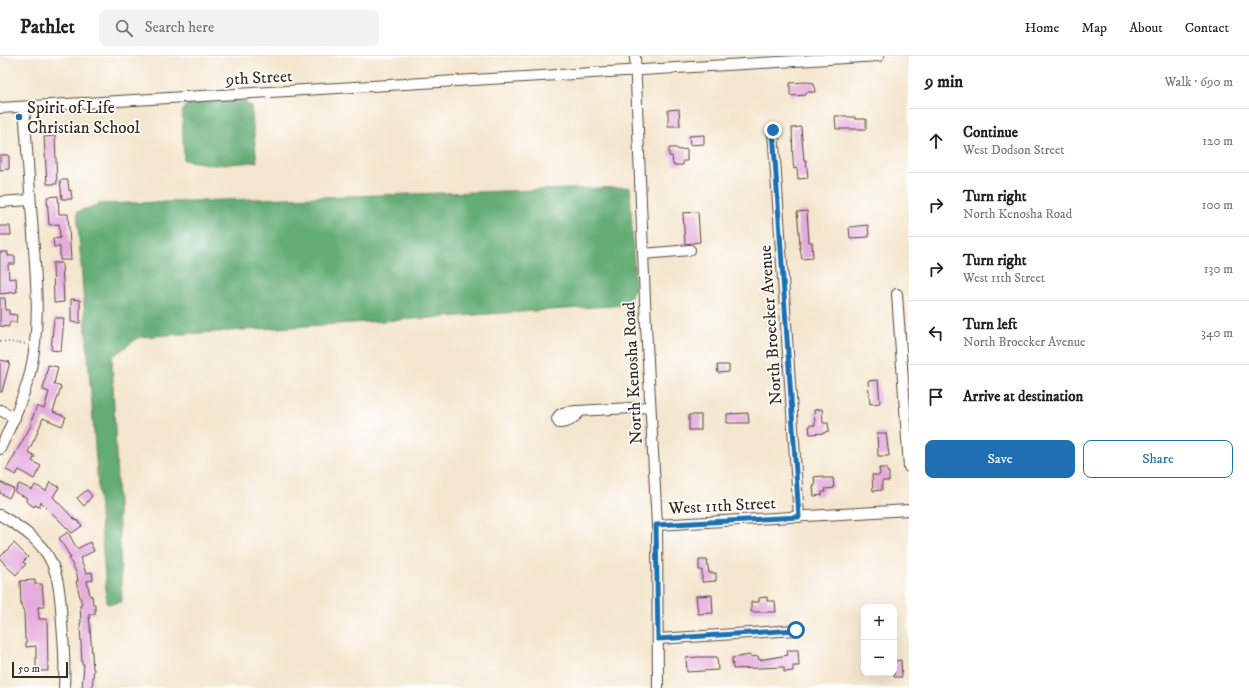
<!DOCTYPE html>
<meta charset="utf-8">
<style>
body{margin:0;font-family:"IM FELL DW Pica",serif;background:#f2f2f2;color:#222}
.controls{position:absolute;right:12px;bottom:12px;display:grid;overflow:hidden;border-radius:8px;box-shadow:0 4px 16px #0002}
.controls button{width:36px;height:36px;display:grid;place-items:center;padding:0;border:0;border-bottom:1px solid #e0e0e0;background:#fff;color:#222;font:20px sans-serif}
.scale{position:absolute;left:12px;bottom:10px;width:56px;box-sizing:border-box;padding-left:4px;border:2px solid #3b2a1e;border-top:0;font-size:11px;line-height:14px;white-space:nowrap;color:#3b2a1e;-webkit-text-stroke:3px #fff;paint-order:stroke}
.stop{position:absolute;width:12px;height:12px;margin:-9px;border:3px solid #1f6fb2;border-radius:50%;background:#fff}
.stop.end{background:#1f6fb2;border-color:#fff;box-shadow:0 1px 4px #0008}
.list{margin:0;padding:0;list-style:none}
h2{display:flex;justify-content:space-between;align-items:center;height:52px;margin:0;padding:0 16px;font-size:17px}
h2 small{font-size:13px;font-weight:400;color:#767676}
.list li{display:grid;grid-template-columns:26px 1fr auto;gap:12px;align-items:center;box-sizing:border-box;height:64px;padding:0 16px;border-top:1px solid #e0e0e0}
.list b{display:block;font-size:15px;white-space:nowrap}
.list p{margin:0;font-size:13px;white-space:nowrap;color:#767676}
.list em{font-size:13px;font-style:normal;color:#767676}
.actions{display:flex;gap:8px;padding:12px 16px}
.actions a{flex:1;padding:9px 0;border:1px solid #1f6fb2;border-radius:8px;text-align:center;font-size:14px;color:#1f6fb2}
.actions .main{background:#1f6fb2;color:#fff}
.icon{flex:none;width:22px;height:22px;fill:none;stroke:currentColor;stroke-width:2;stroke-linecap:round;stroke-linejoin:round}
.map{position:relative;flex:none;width:909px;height:632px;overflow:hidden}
header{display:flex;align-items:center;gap:24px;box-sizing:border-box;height:56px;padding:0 20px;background:#fff;border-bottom:1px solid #e0e0e0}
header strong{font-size:19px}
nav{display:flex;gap:22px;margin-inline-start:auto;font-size:14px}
.search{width:280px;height:36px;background:#f2f2f2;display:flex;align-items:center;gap:10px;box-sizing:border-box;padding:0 14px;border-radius:8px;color:#767676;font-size:15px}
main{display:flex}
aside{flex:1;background:#fff}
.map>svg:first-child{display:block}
.forest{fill:#63ac74;stroke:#4f6b49}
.building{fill:#e5adde}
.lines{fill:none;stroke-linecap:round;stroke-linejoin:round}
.minor-casing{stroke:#574638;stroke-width:12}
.path{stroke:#574638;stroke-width:1.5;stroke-dasharray:1 3;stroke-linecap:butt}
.minor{stroke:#fff;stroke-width:10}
.route{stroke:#1f6fb2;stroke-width:5}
.poi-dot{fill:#1f6fb2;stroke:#fff;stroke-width:1.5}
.labels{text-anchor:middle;stroke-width:3.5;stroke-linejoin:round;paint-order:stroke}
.street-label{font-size:17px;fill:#3b2a1e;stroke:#fff}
.poi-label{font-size:17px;fill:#3b2a1e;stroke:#fff;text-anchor:start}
</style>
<header>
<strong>Pathlet</strong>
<div class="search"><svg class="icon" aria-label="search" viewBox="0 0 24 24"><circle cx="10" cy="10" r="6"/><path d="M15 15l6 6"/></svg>Search here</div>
<nav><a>Home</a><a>Map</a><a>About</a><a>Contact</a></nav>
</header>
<main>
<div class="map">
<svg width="909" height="632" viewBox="0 0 909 632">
<rect width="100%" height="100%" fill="#fff"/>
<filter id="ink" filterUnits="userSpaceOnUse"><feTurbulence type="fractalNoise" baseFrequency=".025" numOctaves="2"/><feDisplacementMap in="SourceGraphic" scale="8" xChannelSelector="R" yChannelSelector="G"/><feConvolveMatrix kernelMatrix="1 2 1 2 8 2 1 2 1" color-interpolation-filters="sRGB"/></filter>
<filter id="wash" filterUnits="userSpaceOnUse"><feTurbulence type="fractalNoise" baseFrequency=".012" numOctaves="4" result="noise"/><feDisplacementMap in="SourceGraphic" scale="16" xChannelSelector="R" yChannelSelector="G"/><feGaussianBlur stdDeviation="0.9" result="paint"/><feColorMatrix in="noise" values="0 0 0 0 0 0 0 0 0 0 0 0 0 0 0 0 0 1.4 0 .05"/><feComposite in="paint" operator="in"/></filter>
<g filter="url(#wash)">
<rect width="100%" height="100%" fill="#f4e6ce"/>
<g class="forest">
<polygon points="240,44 251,50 257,106 214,109 184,104 182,55 187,48"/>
<polygon points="630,131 635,232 626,249 139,281 112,301 122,546 107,548 77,156 99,148"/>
</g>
<g id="blocks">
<g class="building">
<polygon points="806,26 814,27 815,36 806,36 806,39 790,40 790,27"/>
<polygon points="679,53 680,70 668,70 668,54"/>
<polygon points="835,60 847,60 847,61 855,61 855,63 866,63 866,73 836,73"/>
<polygon points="801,71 804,104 806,104 808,122 798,123 797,112 794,113 793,105 792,72"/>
<polygon points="704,79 704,88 690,89 689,80"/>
<polygon points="55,80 57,128 47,128 44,81"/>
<polygon points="669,92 676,92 679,94 687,93 687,105 683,105 683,109 673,109 672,100 669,100"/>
<polygon points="0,99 9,99 9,113 0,114"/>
<polygon points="60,124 68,124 69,135 71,134 72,143 62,143"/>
<polygon points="58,140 59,158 68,158 71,204 60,204 60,191 54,191 53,183 60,182 59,168 49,169 47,141"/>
<polygon points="807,155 809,186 812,186 813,202 802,203 799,187 800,187 797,156"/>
<polygon points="698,156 700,186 685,188 683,157"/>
<polygon points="868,169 869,181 850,182 849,171"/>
<polygon points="0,170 10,170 11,179 0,179"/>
<polygon points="0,196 8,196 8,200 15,200 15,208 8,208 9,223 16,222 17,236 0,238"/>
<polygon points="53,207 62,207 64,246 54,247"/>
<polygon points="0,242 5,242 6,254 9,254 9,258 17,259 16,267 9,266 9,271 0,270"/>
<polygon points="71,243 80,244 80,267 71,266"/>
<polygon points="54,262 64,262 61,295 51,294"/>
<polygon points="0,304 10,306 2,336 0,336"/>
<polygon points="48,309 58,311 54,328 61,331 53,356 66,361 62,370 43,362 36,380 28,396 35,400 32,405 41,410 34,423 19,414 16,419 6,414 32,368 30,368 37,350 44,353 49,336 43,334"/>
<polygon points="717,309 729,309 729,316 718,317"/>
<polygon points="878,324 880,347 870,348 868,325"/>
<polygon points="822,353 823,367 828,367 829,375 825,376 825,377 810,378 809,369 815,369 814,354"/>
<polygon points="748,357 749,367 727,367 727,358"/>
<rect x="689" y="359" width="12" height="15"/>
<polygon points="877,377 886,377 889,400 878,400"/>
<polygon points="879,412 887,412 887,416 889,416 889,425 882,425 882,434 873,435 872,419 880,419"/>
<polygon points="823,420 823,422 833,422 834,432 825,433 826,436 822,436 822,439 814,440 813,430 815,430 814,421"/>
<polygon points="0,426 14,433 9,442 0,437"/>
<polygon points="50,426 59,431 53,441 76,465 77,464 82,470 72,477 41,446 39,451 35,449 34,451 26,445 27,442 15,436 19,428 32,434 35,429 46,435"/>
<polygon points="87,434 92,440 84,450 77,442"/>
<polygon points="68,476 77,493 90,486 94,495 80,502 86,517 92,516 93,524 87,525 90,540 92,540 93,548 95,548 95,558 89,558 93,613 94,613 92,632 82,632 84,608 82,608 80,567 81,567 80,549 82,549 76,525 78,525 77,518 69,502 71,502 59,482"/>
<polygon points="14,487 28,501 23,506 26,508 16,519 4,508 4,507 0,503 0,501"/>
<polygon points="699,504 707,504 709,517 716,517 716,525 702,526 702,514 699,514"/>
<polygon points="35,524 35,528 42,528 44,551 38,551 39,563 47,563 48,615 36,615 36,590 26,591 26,583 25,583 24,556 21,549 20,525"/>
<polygon points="712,539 713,557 698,558 696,540"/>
<polygon points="767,541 767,545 775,545 776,556 751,556 751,546 759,546 759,542"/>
<polygon points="787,594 798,594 799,610 793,610 793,615 784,616 784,611 733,613 732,602 750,599 750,601 758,600 759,604 788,599"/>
<polygon points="699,601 717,601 718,614 687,616 686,602"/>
<polygon points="901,604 902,621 894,621 894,605"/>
</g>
</g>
</g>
<g filter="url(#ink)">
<use href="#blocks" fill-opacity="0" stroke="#574638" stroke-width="1"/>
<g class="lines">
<g class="minor-casing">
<g id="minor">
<polyline points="635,0 646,269 657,469 658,632"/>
<polyline points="0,52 879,0"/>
<polyline points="773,74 799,461"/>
<polyline points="0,146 30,144"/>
<polyline points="643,198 690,194"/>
<polyline points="897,238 909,411"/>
<polyline points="0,354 15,362"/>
<path d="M 581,355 C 574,361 569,368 559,367 L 557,363 C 560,355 568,356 576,355 L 650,351"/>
<path d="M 0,393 C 12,368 23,344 30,317 C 41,271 36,224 33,178 C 30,136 27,93 24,51"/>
<path d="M 0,459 C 53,490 59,509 62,568 C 64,589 65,611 64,632"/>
<polyline points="657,469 909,454"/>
<polyline points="658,583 796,574"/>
</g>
</g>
<polyline class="path" points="0,285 27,288"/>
<use href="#minor" class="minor"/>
</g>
</g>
<g class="lines" filter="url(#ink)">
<polyline class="route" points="773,74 799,461 656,469 658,583 796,574"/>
</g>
<circle class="poi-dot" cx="19" cy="61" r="4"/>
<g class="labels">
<g class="street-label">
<text transform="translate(259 21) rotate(-3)" y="6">9th Street</text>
<text transform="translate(770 269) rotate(-94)" y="6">North Broecker Avenue</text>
<text transform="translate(632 317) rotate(-93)" y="6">North Kenosha Road</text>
<text transform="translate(722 449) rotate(-3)" y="6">West 11th Street</text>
</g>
<g class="poi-label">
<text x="27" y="57">Spirit of Life<tspan x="27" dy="20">Christian School</tspan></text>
</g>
</g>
</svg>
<div class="controls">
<button>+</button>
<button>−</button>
</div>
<div class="scale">50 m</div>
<div class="stop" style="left:796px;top:574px"></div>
<div class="stop end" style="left:773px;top:74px"></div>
</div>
<aside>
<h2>9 min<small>Walk · 690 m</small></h2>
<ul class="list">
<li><svg class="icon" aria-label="ahead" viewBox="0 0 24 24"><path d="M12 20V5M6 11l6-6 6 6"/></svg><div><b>Continue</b><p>West Dodson Street</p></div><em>120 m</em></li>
<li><svg class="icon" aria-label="right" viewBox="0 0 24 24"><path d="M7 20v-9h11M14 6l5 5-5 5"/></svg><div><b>Turn right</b><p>North Kenosha Road</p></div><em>100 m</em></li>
<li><svg class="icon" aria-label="right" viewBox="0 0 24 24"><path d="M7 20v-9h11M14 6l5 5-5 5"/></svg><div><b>Turn right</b><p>West 11th Street</p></div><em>130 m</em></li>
<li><svg class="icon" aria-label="left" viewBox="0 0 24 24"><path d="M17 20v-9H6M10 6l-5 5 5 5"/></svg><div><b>Turn left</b><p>North Broecker Avenue</p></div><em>340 m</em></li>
<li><svg class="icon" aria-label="arrive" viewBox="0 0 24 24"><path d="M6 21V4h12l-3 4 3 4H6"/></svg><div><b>Arrive at destination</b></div></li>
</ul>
<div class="actions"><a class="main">Save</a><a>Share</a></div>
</aside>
</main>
